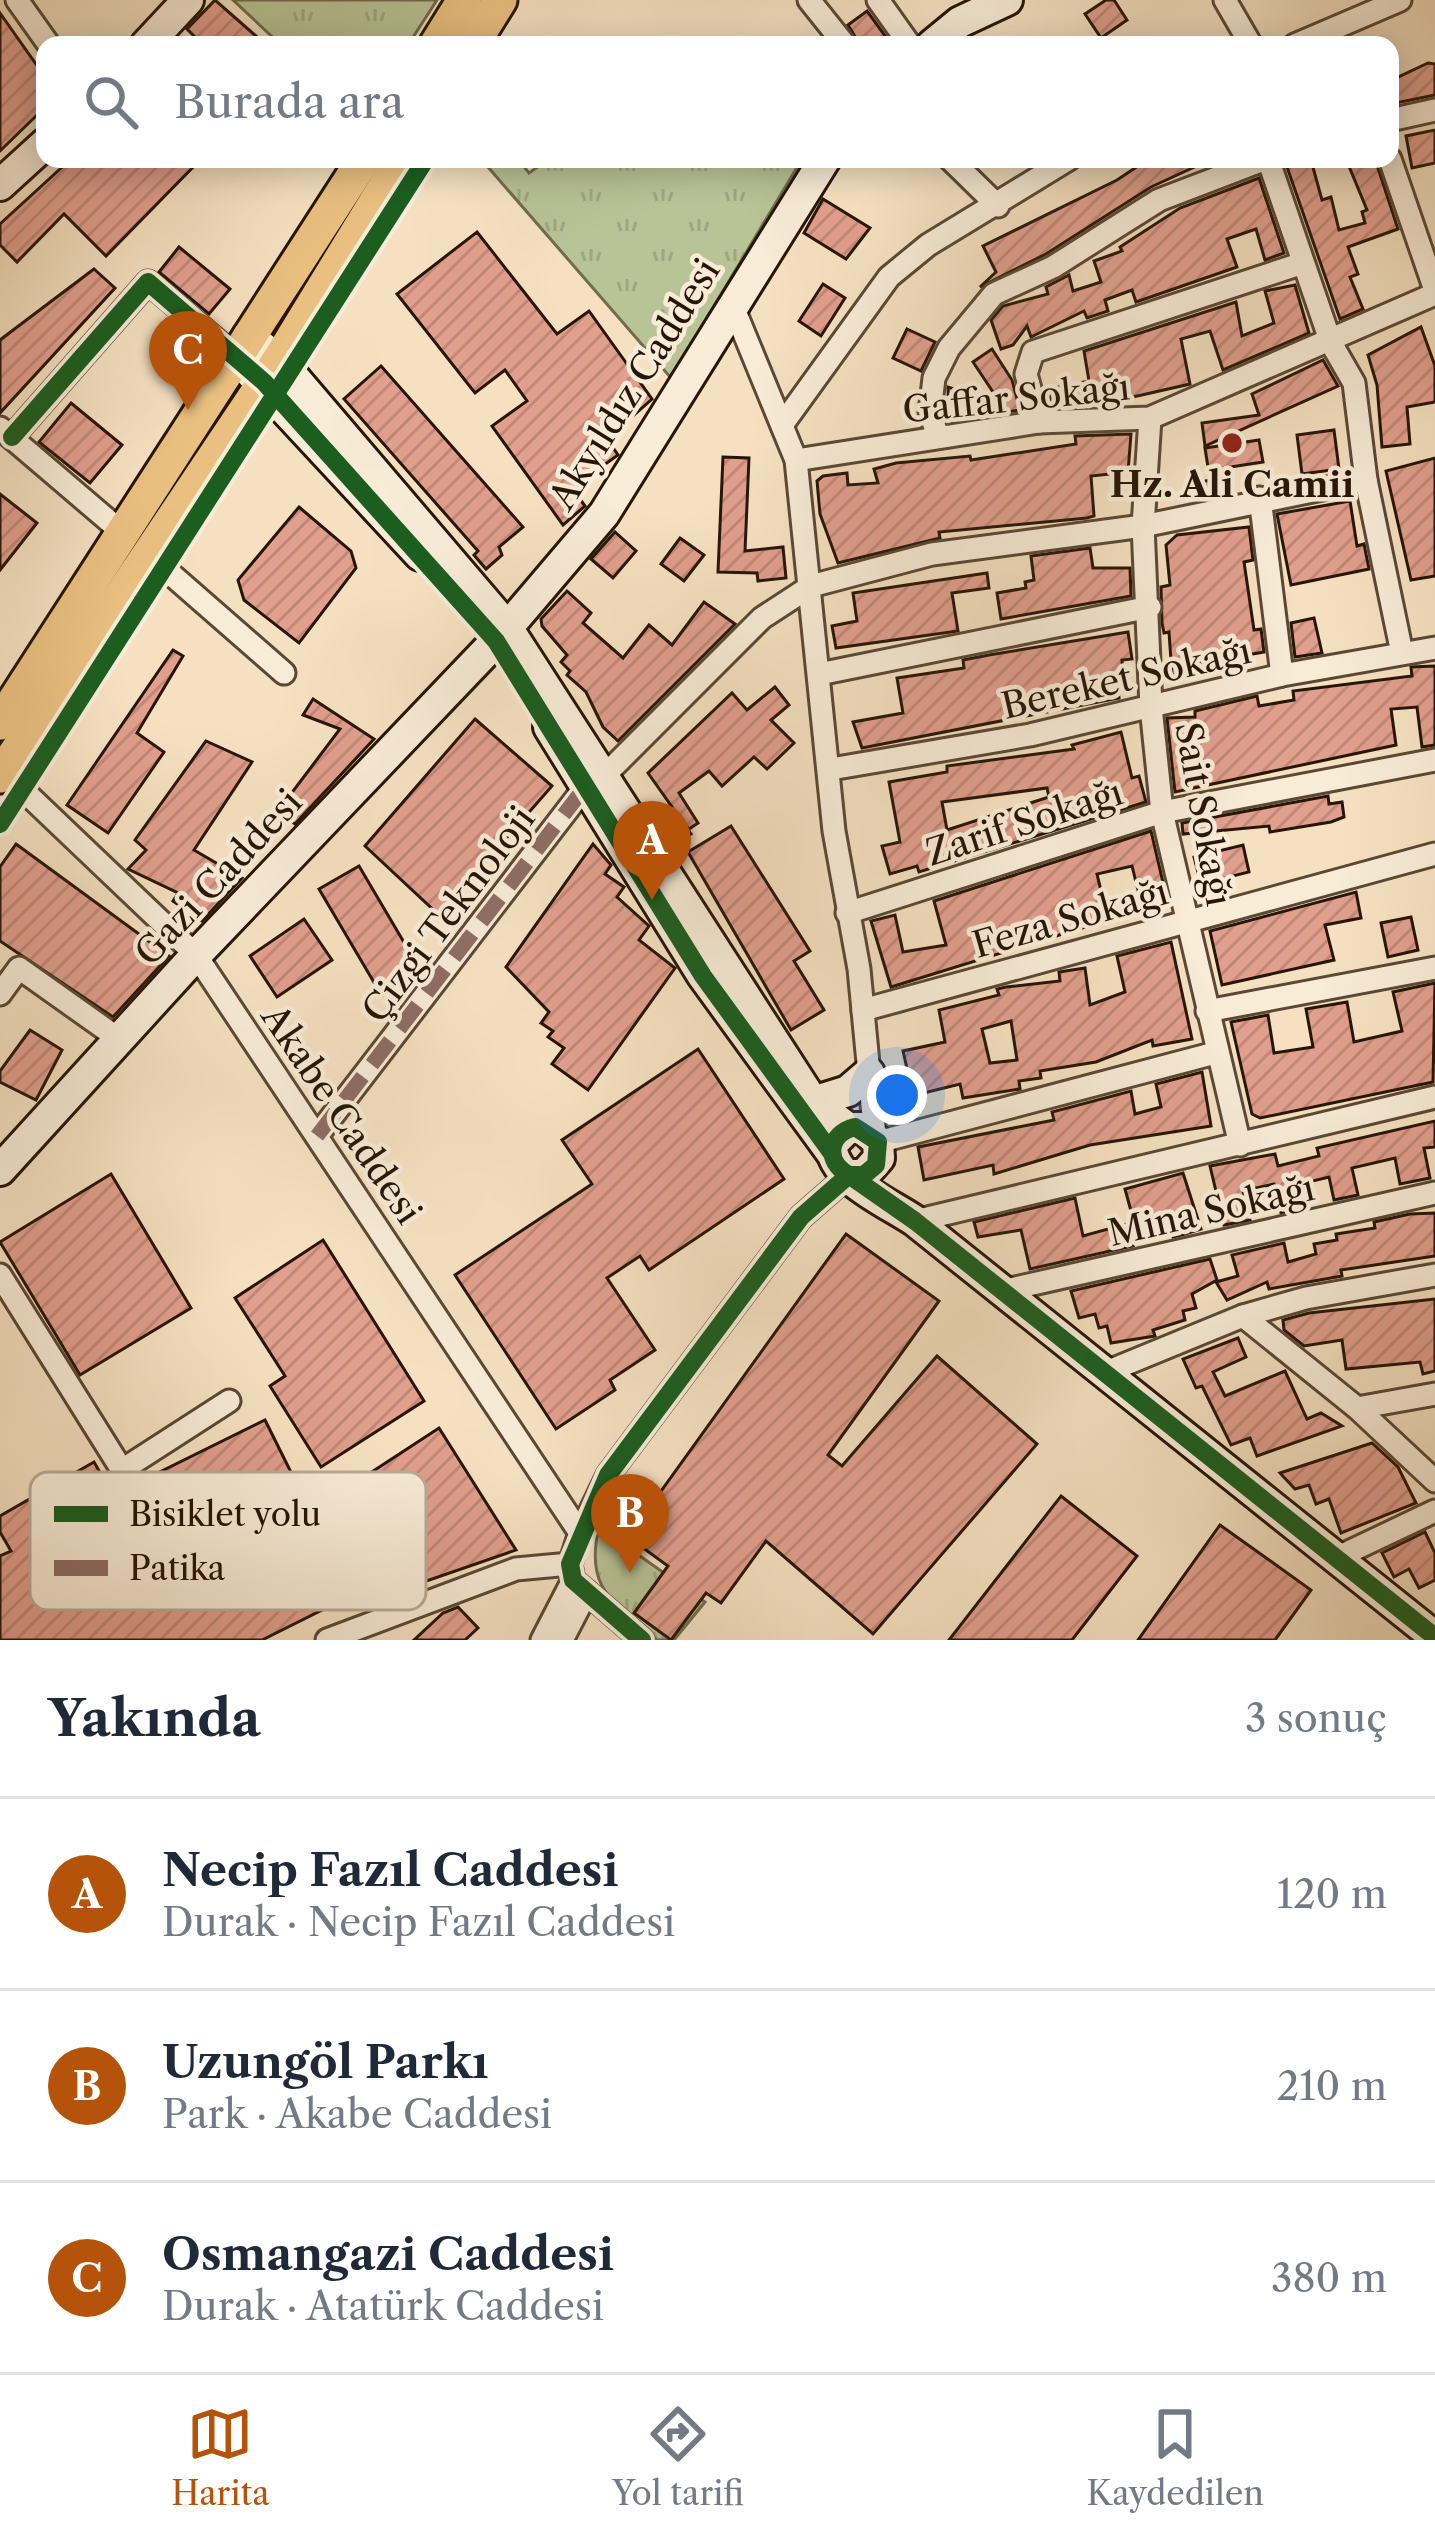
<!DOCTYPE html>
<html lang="tr">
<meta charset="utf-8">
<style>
body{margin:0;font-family:"Libre Caslon Text",serif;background:#f6f6f7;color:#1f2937}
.you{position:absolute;left:897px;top:1095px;width:42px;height:42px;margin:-30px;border:9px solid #fff;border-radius:50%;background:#1a73e8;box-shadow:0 0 0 18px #1a73e833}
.badge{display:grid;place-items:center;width:78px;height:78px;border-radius:50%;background:#b45309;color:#fff;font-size:39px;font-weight:700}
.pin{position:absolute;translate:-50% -99px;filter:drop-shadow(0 3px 6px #0008)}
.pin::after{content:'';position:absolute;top:63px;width:42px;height:36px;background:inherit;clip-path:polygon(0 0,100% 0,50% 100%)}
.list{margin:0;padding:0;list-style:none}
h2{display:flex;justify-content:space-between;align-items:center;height:156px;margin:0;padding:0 48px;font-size:51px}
h2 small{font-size:39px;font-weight:400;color:#747a83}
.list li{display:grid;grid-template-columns:78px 1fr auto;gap:36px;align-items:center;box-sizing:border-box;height:192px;padding:0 48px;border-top:3px solid #e0e1e3}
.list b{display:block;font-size:45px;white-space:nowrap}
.list p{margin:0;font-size:39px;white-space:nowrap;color:#747a83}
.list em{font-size:39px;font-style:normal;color:#747a83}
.icon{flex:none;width:66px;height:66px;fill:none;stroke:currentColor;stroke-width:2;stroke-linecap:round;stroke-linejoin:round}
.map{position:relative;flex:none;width:1435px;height:1640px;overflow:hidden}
.search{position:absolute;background:#fff;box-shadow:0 6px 30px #0003;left:36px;right:36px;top:36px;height:132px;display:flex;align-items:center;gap:30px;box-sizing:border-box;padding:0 42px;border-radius:24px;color:#747a83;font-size:45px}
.sheet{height:732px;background:#fff}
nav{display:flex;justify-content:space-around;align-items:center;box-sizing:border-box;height:168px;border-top:3px solid #e0e1e3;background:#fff;font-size:33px;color:#747a83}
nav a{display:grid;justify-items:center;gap:6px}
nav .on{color:#b45309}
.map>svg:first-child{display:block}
.grass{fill:url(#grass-tufts);stroke:#706c4e;stroke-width:3}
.building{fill:url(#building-hatch);stroke:#271506;stroke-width:3;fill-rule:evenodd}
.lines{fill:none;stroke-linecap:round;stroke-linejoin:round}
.street-casing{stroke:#5a4835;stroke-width:27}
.secondary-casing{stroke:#271506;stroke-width:36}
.primary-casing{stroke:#271506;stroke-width:39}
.street{stroke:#f8ecd7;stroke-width:21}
.secondary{stroke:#f8ecd7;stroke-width:30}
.primary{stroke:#eac081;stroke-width:33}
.quiet{stroke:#8d6e63;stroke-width:15;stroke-dasharray:30 15;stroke-linecap:butt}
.cycleway-casing{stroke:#f8ecd7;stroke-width:26}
.cycleway{stroke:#1b5e20;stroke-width:18}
.poi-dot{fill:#8f2418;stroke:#f8ecd7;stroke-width:4.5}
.labels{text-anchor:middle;stroke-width:9;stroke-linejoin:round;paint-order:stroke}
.street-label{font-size:36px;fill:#271506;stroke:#f8ecd7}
.poi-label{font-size:36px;font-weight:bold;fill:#271506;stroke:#f8ecd7}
.key{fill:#f8ecd7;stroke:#b9ac98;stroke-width:3}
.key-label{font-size:33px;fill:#271506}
</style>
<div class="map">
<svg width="1435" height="1640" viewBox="0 0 1435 1640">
<defs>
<pattern id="grass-tufts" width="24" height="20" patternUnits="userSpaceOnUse" patternTransform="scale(3)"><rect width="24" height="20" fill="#b8c396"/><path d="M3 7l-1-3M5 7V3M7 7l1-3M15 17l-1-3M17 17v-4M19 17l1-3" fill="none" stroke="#9ea780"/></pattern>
<pattern id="building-hatch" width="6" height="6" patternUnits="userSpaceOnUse" patternTransform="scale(3)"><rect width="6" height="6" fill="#e19f8e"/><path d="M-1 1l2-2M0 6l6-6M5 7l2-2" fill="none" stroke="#c18879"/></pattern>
</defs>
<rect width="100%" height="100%" fill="#f5e1c2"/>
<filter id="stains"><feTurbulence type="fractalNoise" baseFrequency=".00167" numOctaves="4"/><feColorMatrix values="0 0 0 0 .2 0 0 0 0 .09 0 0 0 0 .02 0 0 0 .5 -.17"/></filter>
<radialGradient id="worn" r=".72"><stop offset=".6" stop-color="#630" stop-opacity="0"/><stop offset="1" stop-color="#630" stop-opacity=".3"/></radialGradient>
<g class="grass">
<polygon points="233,0 437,0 408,45 281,45"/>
<polygon points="481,159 518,159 529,173 549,159 802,159 671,378"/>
<path d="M 599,1527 L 705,1602 L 674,1640 L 657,1640 C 614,1601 584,1590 599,1527 Z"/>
</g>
<g class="building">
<polygon points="215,0 256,36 248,45 203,45 187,29"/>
<polygon points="1106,0 1114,0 1127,20 1101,38 1085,14"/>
<polygon points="867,11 891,44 889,45 860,45 848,25"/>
<polygon points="0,13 45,77 45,125 36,116 0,151"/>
<polygon points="1428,63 1435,64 1435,95 1391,104 1390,81"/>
<polygon points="1435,130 1435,163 1412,168 1406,136"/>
<polygon points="71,159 201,159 106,256 64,214 17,262 0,245 0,224"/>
<polygon points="1134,159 1212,159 1151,187 1046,254 980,287 996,272 983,246 1117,180 1138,166"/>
<polygon points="1346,159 1375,159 1398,229 1348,247 1358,274 1350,277 1363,309 1340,319 1287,167 1311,160 1322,200 1331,197 1339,230 1365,223 1362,212 1367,210"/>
<polygon points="1259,178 1284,253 1265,260 1256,229 1227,239 1237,267 1136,302 1132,290 1105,300 1108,311 1087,318 1084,311 1031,337 1027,326 1013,345 1001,349 991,320 1003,306 1048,294 1046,287 1069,275 1073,291 1101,282 1094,261 1122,251 1120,247 1180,208"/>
<polygon points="823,199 870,228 846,259 804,233"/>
<polygon points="477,232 557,334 589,311 652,399 607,439 618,455 572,488 585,506 563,525 492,426 527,401 505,370 475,393 397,294"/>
<polygon points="179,247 230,289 209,314 159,272"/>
<polygon points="94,269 115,288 0,413 0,340"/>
<polygon points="823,284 845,298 821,336 799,321"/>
<polygon points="1295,285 1309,333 1223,370 1210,331 1181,339 1190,384 1098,405 1097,400 1052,406 1049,389 1089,381 1084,351 1236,302 1242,336 1274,323 1265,291"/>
<polygon points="1421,327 1435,366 1435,402 1407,407 1410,444 1382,447 1377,385 1368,355"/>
<polygon points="907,329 935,342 921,371 893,358"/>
<polygon points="992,349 1012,380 1020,410 949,421 948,387 1001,404 973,362"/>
<polygon points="1323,360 1338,386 1205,446 1202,423 1259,415 1252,394"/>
<polygon points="381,366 523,527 499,547 502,555 486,569 474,555 478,551 344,399"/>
<polygon points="71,403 122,445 90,483 39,442"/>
<polygon points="1334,430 1339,469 1302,474 1297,435"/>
<polygon points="1131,434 1128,472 1091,476 1094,516 1087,518 939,532 940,538 838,563 820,514 817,481 823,476 847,473 848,485 878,483 874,469 896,463 970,456 971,460 1076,444 1075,436"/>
<polygon points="1259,440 1263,462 1224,468 1227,493 1203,497 1201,482 1210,480 1205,448"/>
<polygon points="723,457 749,458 745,551 783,547 786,578 758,581 757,573 718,572"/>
<polygon points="1435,458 1435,576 1411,580 1386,471"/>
<polygon points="0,494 37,523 0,570"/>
<polygon points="1350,501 1357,546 1364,544 1369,569 1291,585 1277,514"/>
<polygon points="299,507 351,551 356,568 299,643 244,600 238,580"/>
<polygon points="1249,527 1253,560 1244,562 1254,630 1261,629 1264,652 1247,655 1248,660 1190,663 1189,672 1172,675 1169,632 1164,633 1162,623 1161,587 1170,585 1166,545 1177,535"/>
<polygon points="615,532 636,551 613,578 591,559"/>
<polygon points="680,538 704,555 684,581 661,564"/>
<polygon points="1090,548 1093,568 1130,568 1131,596 1001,619 997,593 1026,588 1025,582 1034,580 1031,556"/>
<polygon points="987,573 989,588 952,593 958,631 836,648 832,626 857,621 853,593"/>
<polygon points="567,591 591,613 583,623 623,658 649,625 672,645 704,602 735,624 618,741 603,727 586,692 567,675 570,671 561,662 567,655 542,626 541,619"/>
<polygon points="1314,618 1322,653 1295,657 1291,623"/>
<polygon points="1128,632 1132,659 1122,660 1124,688 1118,689 1119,698 862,748 853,722 903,713 897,678 964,668 963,660 989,655"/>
<polygon points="173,650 183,656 137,733 164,752 108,833 67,805"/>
<polygon points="1435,666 1435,745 1422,747 1417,707 1391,709 1396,745 1175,792 1167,718 1195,717 1195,711 1257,696 1259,706 1294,700 1293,691 1412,676 1411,667"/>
<polygon points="775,687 789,705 771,720 794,743 767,769 754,757 722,786 709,771 679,793 698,823 689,829 683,822 691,834 676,843 659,816 672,807 648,773 732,693 747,710"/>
<polygon points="313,699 374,739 295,824 278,811 340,729 303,715"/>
<polygon points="475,719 552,786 439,915 365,846"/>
<path d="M 1121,732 L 1132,778 L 1139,776 L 1146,802 L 919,872 L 917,866 L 890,874 L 882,846 L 900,842 L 889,782 L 947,772 L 947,766 L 1074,749 L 1072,745 ZM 1047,788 L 1049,797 L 947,830 L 942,802 Z"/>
<polygon points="206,741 252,762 194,850 242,878 202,921 173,901 178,893 128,869 146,850 135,840"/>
<polygon points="1328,796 1329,804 1342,802 1344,817 1331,822 1270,832 1269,826 1183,834 1182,823"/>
<polygon points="731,826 810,951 794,961 824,1010 791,1030 688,852"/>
<polygon points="1151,831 1168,904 1143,910 1132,866 1097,874 1108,920 891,987 871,921 895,915 903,952 946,945 934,901"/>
<polygon points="16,844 169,956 113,1017 0,941 0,867"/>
<polygon points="593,844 611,865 605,874 624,887 617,897 649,926 639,940 675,968 588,1090 552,1064 564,1048 548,1037 553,1031 541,1023 549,1012 506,967"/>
<polygon points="1243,845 1249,872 1201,884 1194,857"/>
<polygon points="359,866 422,973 382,996 319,889"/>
<polygon points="1356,892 1361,918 1325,925 1334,960 1222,985 1210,931"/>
<polygon points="1411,917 1418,950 1388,957 1381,923"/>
<polygon points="304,919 332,960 277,997 250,956"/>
<path d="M 1171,942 L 1192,1039 L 1153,1046 L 1152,1040 L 1096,1062 L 1040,1071 L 1041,1078 L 1019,1081 L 1020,1089 L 963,1098 L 960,1084 L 887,1102 L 888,1078 L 908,1073 L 903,1051 L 945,1042 L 939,1010 L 999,995 L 997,989 L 1006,987 L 1060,981 L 1059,972 L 1085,968 L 1090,1005 L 1125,992 L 1117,956 ZM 1011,1021 L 1017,1060 L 990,1063 L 982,1029 Z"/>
<polygon points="1435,983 1433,1082 1260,1118 1252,1114 1231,1022 1268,1015 1274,1053 1313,1047 1306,1009 1347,1002 1354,1042 1402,1031 1393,992"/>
<polygon points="30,1030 62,1050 36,1100 0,1082 0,1071"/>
<polygon points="698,1049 784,1179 649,1270 640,1256 607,1278 655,1350 610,1380 615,1390 556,1429 455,1275 592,1184 562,1140"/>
<polygon points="1202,1072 1211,1126 1090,1145 994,1174 993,1165 924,1180 918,1147 1054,1120 1052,1112 1131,1091 1135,1114 1161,1107 1156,1084"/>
<polygon points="1435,1121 1435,1147 1424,1148 1430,1178 1400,1184 1395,1158 1352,1168 1358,1195 1334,1200 1329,1177 1300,1184 1306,1207 1281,1213 1274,1184 1243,1191 1250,1220 1224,1225 1210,1166 1275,1154 1278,1166 1319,1156 1317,1148"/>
<polygon points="1183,1173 1201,1229 1185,1234 1173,1237 1171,1230 1131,1240 1133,1246 1030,1269 1021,1230 978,1237 974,1222 1075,1198 1083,1236 1134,1222 1125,1189"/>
<polygon points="111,1174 191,1308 80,1375 0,1242"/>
<polygon points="1435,1213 1435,1256 1341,1270 1342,1276 1269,1289 1267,1282 1227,1300 1216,1282 1238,1276 1232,1255 1284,1243 1288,1262 1316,1254 1314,1244 1337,1240 1336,1234 1375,1228 1374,1222 1410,1214"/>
<polygon points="846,1234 939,1301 828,1455 842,1466 937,1356 1037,1444 873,1634 766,1541 721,1603 706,1593 671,1640 634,1613 668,1566 628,1537"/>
<polygon points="323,1240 424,1401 321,1467 270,1386 285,1376 235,1298"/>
<polygon points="1210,1259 1217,1280 1192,1294 1196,1308 1183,1311 1185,1320 1153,1330 1155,1336 1111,1343 1107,1326 1099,1328 1095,1314 1079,1318 1071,1291"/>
<polygon points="1435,1299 1435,1371 1423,1374 1420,1362 1346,1369 1342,1340 1304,1346 1284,1330 1283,1320 1309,1313"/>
<polygon points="1238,1338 1246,1357 1213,1372 1225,1396 1285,1371 1307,1419 1321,1413 1342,1426 1257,1456 1250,1438 1231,1445 1202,1386 1196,1388 1183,1359"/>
<polygon points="265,1420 352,1595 262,1640 0,1640 0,1556 11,1551 0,1532 0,1516 94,1462 113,1495"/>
<polygon points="439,1428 516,1550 386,1595 367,1568 375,1563 332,1498"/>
<polygon points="1372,1443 1398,1467 1416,1503 1341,1533 1329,1499 1316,1504 1309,1485 1295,1489 1280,1473"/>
<polygon points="1061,1496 1137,1556 1072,1640 949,1640"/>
<polygon points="1220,1525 1311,1590 1275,1640 1138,1640"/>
<polygon points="1425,1532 1435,1553 1435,1580 1419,1588 1409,1569 1394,1577 1382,1553"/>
<polygon points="458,1607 478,1628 465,1640 414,1640 443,1613"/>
</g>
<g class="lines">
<g class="street-casing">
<g id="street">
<polyline points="17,0 49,45"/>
<polyline points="809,0 845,45"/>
<polyline points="878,0 910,45"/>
<polyline points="1225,0 1251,45"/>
<polyline points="1295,45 1400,0"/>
<polyline points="1390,120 1435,110"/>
<polyline points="950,159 998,206"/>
<polyline points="1268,159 1331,343 1354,383 1366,480 1402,653"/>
<polyline points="1390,159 1435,290"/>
<polyline points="732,304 796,460 834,831 859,969 875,1136"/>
<polyline points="1150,418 1143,526 1151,707 1162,812 1240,1145"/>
<polyline points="1039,422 1026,374 1033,352 1303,263"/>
<polyline points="782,425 889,277 928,245 1069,159"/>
<polyline points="0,428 123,533"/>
<polyline points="12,437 148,282 235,356"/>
<polyline points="938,437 930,412 934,378 949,348 994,294 1053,267 1159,200 1266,159"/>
<polyline points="796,460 1039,422 1150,418 1435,294"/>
<polyline points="1260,498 1282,675"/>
<polyline points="149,555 284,673"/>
<polyline points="819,674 1150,607"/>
<polyline points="831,769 1030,735 1282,675 1435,648"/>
<polyline points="3,771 196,955 580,1533"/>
<polyline points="847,913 1162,812 1435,760"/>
<polyline points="0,994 19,968 119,1039"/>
<polyline points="863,1010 1435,854"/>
<polyline points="1207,1011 1435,968"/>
<polyline points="317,1136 585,787 604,776 762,618 811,586 932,554 1143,526 1366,480"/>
<polyline points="878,1142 1215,1053"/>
<polyline points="915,1221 1435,1097"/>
<polyline points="0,1275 122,1470 229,1401"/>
<polyline points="1002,1291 1435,1193"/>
<polyline points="1243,1316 1357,1408 1435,1481"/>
<polyline points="1104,1373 1243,1316 1306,1298 1435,1275"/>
<polyline points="1357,1408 1435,1394"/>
<polyline points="1336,1558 1435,1511"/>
<polyline points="327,1640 516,1569 570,1564"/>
<polyline points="542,1640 573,1580"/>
<polyline points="562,1640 587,1592"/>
<polyline points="642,1640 573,1580 570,1564 580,1533 608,1475 801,1217 849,1175"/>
</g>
</g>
<g class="secondary-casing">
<g id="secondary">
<polyline points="146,45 188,0"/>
<polyline points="932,45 960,22 1007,0"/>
<polyline points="0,185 45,144"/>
<polyline points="248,336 279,360 506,626 813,1102 848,1128"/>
<polyline points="235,356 420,555"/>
<polyline points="549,727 703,976 831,1152"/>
<polyline points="813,1102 848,1091 869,1073"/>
<polyline points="0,1170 196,955 496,641 604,514 825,159"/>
<path d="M 849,1175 L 864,1175 L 879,1158 L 878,1142 L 863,1128 L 848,1128 L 832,1144 C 829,1178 889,1203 915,1221 L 1435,1637"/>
</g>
</g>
<g class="primary-casing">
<g id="primary">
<polyline points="436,45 464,0"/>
<polyline points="472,45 500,0"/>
<polyline points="0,723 364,159"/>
<polyline points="0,776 279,360 402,159"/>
</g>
</g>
<use href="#street" class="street"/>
<use href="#secondary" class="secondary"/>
<use href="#primary" class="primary"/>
<polyline class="quiet" points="317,1136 585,787"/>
<g class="cycleway-casing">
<g id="cycleway">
<polyline points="12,437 148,282 264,382 496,641 703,976 831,1152"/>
<polyline points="0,824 426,159"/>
<path d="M 642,1640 L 573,1580 L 570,1564 L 608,1475 L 801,1217 L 849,1175 L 864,1175 L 876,1165 L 878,1142 L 855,1127 C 828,1134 824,1161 849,1175 L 915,1221 L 1435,1637"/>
</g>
</g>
<use href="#cycleway" class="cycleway"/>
</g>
<circle class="poi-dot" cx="1232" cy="443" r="12"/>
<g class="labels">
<g class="street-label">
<text transform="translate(634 384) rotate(-58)" y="13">Akyıldız Caddesi</text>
<text transform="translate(1016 398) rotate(-6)" y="13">Gaffar Sokağı</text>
<text transform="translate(1126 678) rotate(-13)" y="13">Bereket Sokağı</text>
<text transform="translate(1204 814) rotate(80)" y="13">Sait Sokağı</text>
<text transform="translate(1024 822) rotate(-18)" y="13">Zarif Sokağı</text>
<text transform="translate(218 877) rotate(-47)" y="13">Gazi Caddesi</text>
<text transform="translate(448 914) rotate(-53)" y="13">Çizgi Teknoloji</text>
<text transform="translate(1070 918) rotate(-16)" y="13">Feza Sokağı</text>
<text transform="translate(342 1114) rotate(56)" y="13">Akabe Caddesi</text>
<text transform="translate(1211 1210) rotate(-13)" y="13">Mina Sokağı</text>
</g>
<g class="poi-label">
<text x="1232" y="497">Hz. Ali Camii</text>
</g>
</g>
<rect x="30" y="1472" width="396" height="138" rx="18" class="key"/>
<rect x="54" y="1506" width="54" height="16" fill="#1b5e20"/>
<rect x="54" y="1560" width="54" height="16" fill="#8d6e63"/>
<g class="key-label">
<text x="129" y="1526">Bisiklet yolu</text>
<text x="129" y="1580">Patika</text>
</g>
<rect width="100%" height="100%" filter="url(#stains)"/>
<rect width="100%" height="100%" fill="url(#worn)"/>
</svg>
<div class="you"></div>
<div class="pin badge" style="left:652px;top:900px">A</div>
<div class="pin badge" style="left:630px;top:1573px">B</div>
<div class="pin badge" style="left:188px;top:410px">C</div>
<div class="search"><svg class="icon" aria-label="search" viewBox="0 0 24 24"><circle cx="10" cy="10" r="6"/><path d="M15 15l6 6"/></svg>Burada ara</div>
</div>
<section class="sheet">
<h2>Yakında<small>3 sonuç</small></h2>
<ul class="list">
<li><span class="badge">A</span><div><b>Necip Fazıl Caddesi</b><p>Durak · Necip Fazıl Caddesi</p></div><em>120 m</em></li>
<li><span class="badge">B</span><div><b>Uzungöl Parkı</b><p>Park · Akabe Caddesi</p></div><em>210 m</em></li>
<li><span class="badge">C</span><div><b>Osmangazi Caddesi</b><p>Durak · Atatürk Caddesi</p></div><em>380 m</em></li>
</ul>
</section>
<nav>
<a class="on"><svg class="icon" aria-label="map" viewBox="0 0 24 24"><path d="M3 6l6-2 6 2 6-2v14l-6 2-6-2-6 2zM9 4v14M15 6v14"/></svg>Harita</a>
<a><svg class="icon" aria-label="directions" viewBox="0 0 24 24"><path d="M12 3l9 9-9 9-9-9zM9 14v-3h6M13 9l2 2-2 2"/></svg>Yol tarifi</a>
<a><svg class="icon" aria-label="saved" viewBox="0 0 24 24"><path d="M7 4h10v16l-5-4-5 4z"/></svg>Kaydedilen</a>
</nav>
